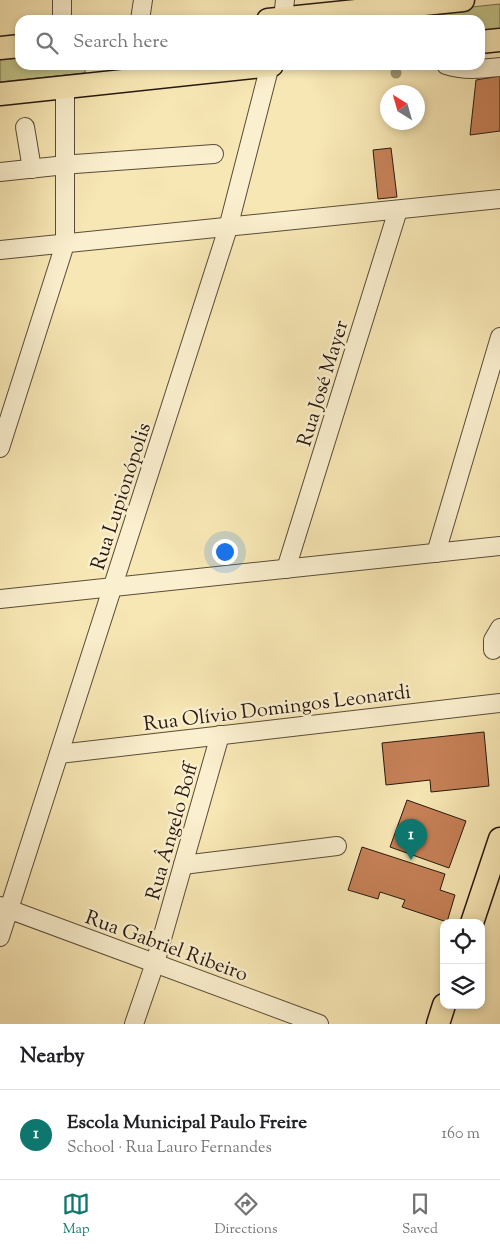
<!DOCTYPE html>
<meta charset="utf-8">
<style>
body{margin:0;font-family:"Sorts Mill Goudy",serif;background:#f2f2f2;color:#202124}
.controls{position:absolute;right:15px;bottom:15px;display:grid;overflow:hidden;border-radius:10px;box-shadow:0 2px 8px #0003}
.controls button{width:45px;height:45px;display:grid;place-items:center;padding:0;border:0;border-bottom:1px solid #e0e0e0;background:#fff;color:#202124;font:25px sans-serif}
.compass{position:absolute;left:380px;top:85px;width:45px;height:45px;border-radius:50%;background:#fff;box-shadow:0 2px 8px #0003;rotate:323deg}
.you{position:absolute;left:224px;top:551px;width:18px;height:18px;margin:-12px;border:4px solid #fff;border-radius:50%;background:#1a73e8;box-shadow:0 0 0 8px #1a73e833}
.badge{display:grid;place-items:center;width:32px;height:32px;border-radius:50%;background:#0f766e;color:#fff;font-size:16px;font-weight:700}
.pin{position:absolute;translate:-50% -41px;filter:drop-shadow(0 1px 2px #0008)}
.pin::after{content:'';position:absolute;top:26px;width:18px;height:15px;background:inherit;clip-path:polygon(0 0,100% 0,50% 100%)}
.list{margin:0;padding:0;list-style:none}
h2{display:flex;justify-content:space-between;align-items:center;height:65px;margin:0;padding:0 20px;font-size:21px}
h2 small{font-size:16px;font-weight:400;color:#757577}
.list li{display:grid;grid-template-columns:32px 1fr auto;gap:15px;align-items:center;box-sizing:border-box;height:90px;padding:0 20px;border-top:1px solid #e0e0e0}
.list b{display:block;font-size:19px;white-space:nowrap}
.list p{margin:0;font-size:16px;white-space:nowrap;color:#757577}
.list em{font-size:16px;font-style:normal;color:#757577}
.icon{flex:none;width:28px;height:28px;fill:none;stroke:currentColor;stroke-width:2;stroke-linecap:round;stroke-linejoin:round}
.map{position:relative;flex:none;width:500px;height:1024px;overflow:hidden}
.search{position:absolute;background:#fff;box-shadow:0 2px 8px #0003;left:15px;right:15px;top:15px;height:55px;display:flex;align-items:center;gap:12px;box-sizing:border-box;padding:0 18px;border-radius:15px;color:#757577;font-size:19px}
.sheet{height:155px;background:#fff}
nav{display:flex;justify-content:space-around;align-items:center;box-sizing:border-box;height:70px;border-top:1px solid #e0e0e0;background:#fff;font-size:14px;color:#757577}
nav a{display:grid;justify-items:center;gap:2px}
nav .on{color:#0f766e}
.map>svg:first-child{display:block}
.green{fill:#c3c489;stroke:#746e4c}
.building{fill:#c78157;stroke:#261810}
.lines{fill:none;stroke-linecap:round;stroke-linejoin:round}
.minor-casing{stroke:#5a4c39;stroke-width:20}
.major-casing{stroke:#261810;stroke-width:25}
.minor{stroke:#faefce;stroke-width:18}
.major{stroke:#f7e7b4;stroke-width:22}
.tree{fill:#a29671}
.labels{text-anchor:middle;stroke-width:5;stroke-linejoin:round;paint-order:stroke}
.street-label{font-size:20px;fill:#261810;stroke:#faefce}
</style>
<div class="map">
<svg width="500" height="1024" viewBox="0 0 500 1024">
<rect width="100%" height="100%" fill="#f7e7b4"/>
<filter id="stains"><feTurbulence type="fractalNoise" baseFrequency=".004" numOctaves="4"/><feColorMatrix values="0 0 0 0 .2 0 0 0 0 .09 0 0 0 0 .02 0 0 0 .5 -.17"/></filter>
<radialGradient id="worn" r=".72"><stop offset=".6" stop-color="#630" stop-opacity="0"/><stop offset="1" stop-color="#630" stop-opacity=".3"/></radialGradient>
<g class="green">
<polygon points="500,4 500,29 480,31 480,20 435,20 434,11"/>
<polygon points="20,54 20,65 85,65 85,73 0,82 0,56"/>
</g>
<g class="building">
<polygon points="500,76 500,131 470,135 476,80"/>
<polygon points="391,148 397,197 378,199 373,150"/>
<polygon points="484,732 489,786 431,792 430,780 386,785 382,743"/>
<polygon points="407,800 466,821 449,868 390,847"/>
<polygon points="362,847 445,874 440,890 455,895 447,922 402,907 405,900 380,892 378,899 348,890"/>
</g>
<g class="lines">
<g class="minor-casing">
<g id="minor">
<polyline points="62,0 62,20"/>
<polyline points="283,18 285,0"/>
<polyline points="140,20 143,0"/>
<path d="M 446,65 C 464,71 481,69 500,67"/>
<polyline points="25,127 32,169"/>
<polyline points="0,172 75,164 214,154"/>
<polyline points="0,250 500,199"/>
<polyline points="0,448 65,244 65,87"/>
<polyline points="436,553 500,337"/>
<polyline points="286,569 398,210"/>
<polyline points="0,599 500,546"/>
<polyline points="493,650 493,640 500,628"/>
<polyline points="59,754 500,703"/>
<polyline points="183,865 337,846"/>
<polyline points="0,906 319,1024"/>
<polyline points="0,937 228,228 270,65"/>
<polyline points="134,1024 155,963 220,735"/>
</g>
</g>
<g class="major-casing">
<g id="major">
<polyline points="268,20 463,0"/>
<polyline points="480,42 500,40"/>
<polyline points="0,48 20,46"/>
<polyline points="0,94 272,65"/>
<polyline points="472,923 500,839"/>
<polyline points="438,1024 444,1005"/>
</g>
</g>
<use href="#minor" class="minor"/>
<use href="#major" class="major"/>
</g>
<circle class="tree" cx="396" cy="73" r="5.5"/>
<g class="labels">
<g class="street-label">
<text transform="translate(322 383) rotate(-73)" y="7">Rua José Mayer</text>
<text transform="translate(120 496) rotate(-72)" y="7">Rua Lupionópolis</text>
<text transform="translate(277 707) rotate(-7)" y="7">Rua Olívio Domingos Leonardi</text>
<text transform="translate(171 831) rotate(-74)" y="7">Rua Ângelo Boff</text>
<text transform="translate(167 945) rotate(20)" y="7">Rua Gabriel Ribeiro</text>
</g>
</g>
<rect width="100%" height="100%" filter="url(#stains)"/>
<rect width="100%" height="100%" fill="url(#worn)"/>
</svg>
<div class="controls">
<button><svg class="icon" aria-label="locate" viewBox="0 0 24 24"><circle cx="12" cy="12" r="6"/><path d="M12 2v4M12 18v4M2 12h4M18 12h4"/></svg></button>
<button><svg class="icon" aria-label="layers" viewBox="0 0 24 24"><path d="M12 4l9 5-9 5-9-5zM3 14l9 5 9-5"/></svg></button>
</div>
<svg class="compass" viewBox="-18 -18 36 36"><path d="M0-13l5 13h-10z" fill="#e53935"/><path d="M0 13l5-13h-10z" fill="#757577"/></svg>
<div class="you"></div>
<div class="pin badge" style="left:411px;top:860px">1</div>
<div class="search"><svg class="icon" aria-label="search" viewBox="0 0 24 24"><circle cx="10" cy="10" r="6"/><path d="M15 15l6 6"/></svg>Search here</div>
</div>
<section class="sheet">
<h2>Nearby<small></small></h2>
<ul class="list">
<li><span class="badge">1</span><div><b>Escola Municipal Paulo Freire</b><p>School · Rua Lauro Fernandes</p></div><em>160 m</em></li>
</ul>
</section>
<nav>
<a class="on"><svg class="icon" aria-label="map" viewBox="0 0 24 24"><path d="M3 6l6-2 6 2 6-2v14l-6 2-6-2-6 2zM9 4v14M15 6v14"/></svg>Map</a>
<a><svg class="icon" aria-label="directions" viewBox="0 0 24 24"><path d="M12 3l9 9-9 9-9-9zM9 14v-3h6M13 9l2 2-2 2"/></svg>Directions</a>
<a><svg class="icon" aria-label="saved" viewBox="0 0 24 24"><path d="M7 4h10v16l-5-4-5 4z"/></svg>Saved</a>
</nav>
